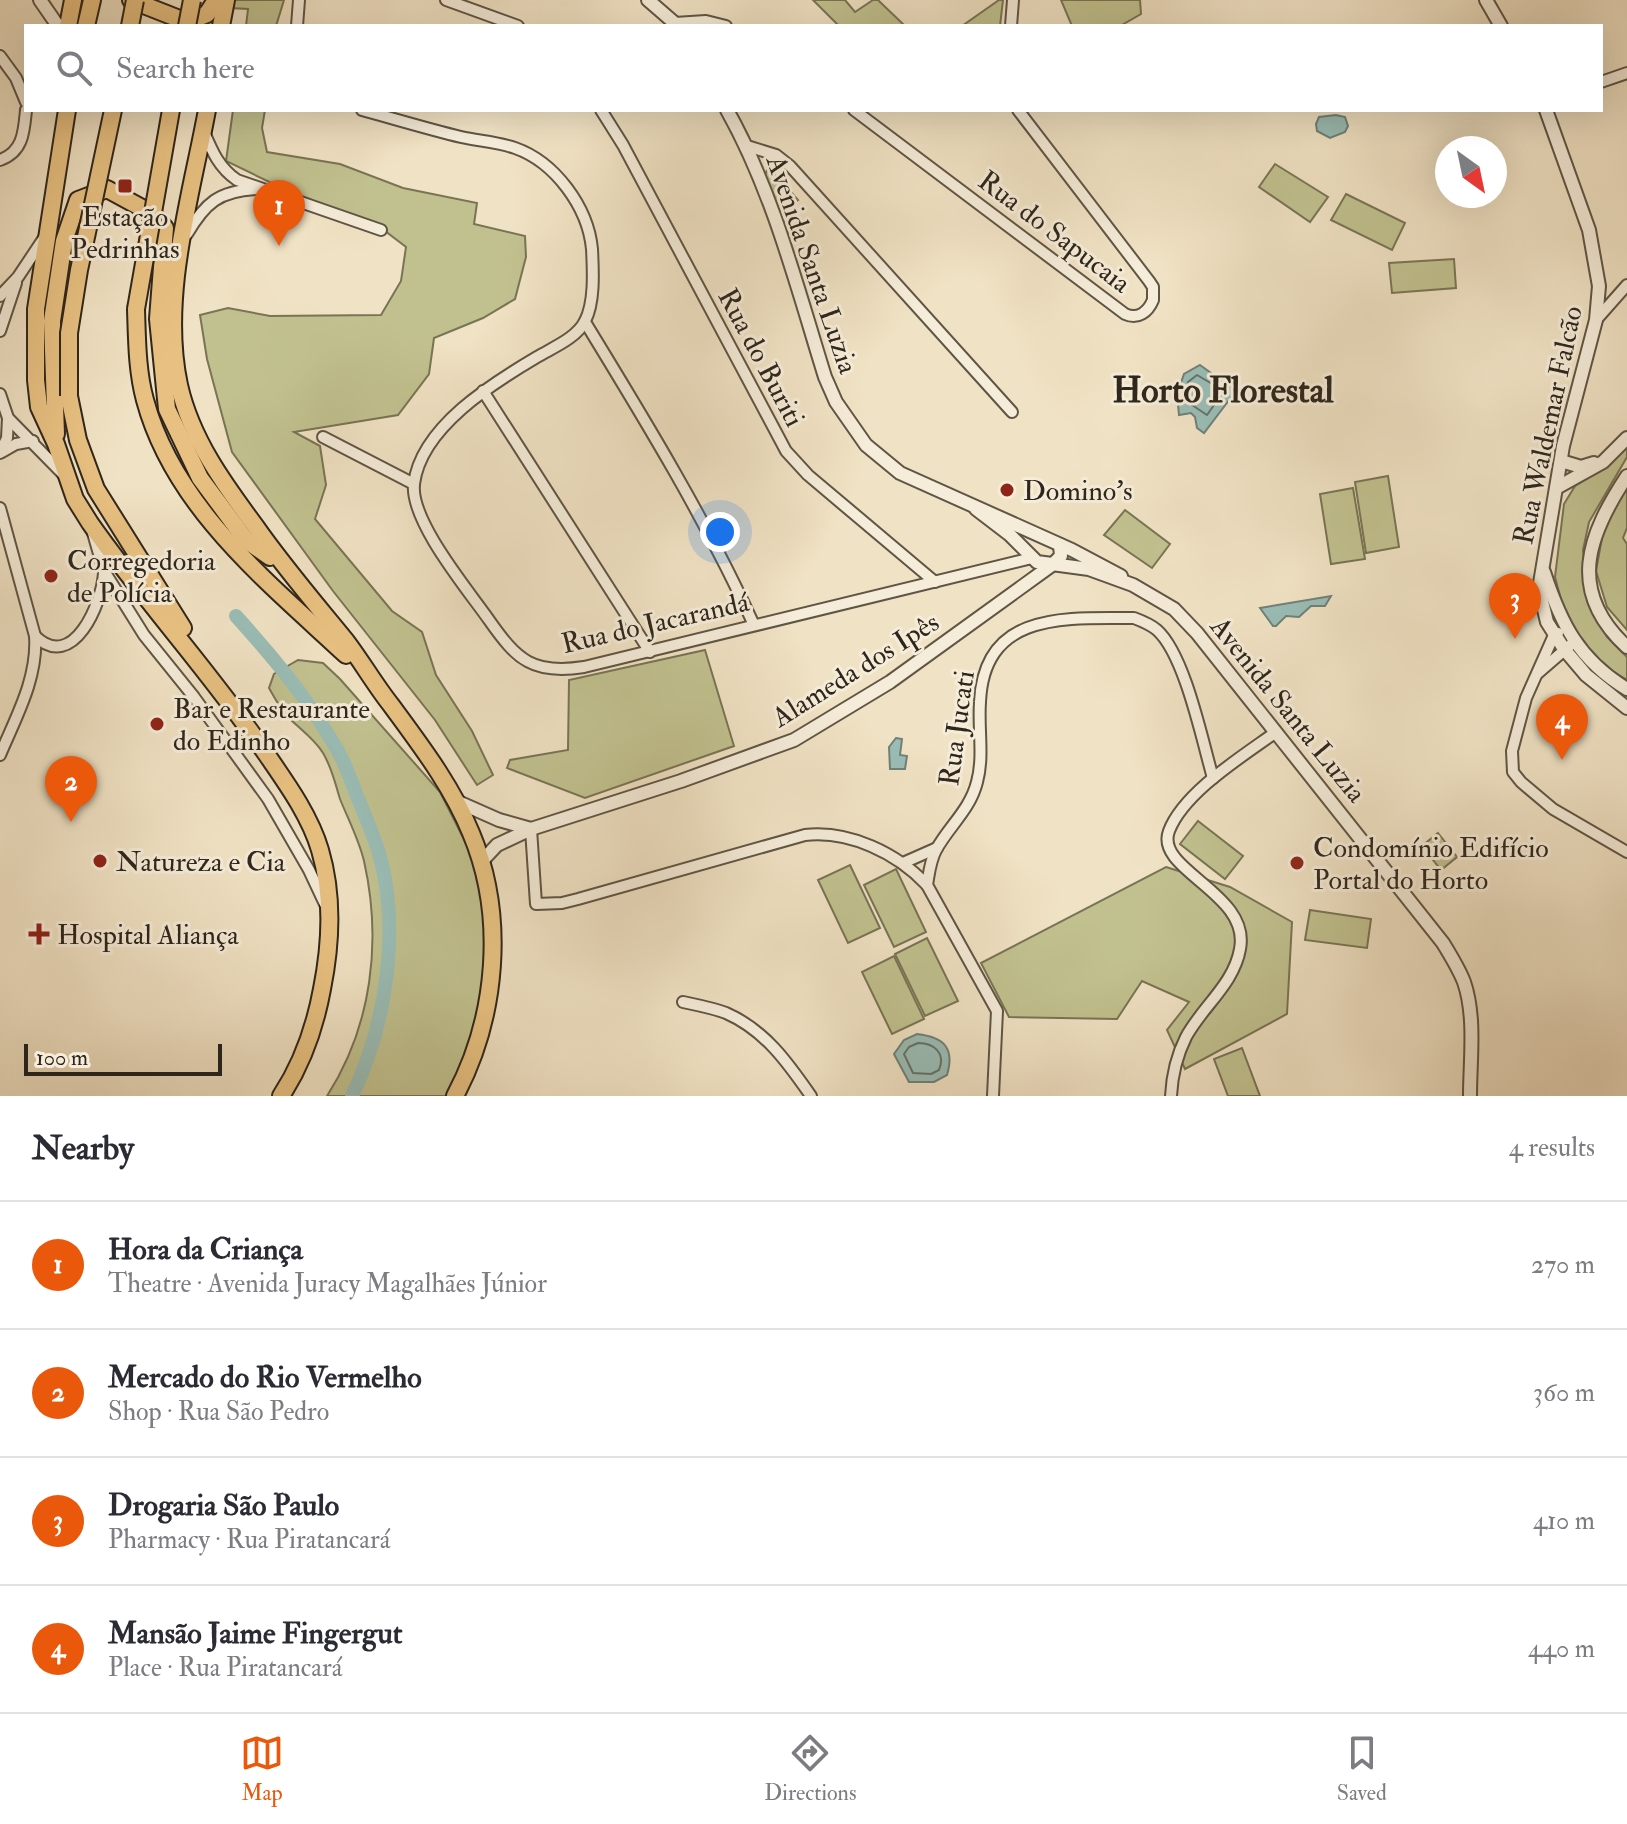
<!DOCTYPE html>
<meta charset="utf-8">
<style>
body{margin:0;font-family:"IM FELL Double Pica",serif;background:#f2f2f3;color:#2b2b33}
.compass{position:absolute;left:1435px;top:136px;width:72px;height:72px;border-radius:50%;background:#fff;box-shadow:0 8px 32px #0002;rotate:147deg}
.scale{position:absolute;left:24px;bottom:20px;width:198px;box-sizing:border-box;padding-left:8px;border:4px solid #2f261b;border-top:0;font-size:22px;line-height:28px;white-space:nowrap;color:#2f261b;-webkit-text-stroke:6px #f5ecd9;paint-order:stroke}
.you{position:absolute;left:720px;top:532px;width:28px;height:28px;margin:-20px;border:6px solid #fff;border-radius:50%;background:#1a73e8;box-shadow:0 0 0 12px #1a73e833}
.badge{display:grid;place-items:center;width:52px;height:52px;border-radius:50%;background:#ea580c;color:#fff;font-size:26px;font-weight:700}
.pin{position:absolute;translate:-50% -66px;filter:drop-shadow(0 2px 4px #0008)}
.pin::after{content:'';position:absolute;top:42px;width:28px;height:24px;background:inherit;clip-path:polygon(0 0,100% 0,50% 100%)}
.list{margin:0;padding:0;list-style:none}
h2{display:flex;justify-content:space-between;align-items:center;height:104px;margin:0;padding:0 32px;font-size:34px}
h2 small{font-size:26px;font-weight:400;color:#7c7c81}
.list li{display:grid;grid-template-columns:52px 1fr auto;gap:24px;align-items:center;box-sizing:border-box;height:128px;padding:0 32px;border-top:2px solid #e1e1e2}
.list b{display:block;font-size:30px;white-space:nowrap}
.list p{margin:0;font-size:26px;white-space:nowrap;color:#7c7c81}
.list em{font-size:26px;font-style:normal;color:#7c7c81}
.icon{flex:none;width:44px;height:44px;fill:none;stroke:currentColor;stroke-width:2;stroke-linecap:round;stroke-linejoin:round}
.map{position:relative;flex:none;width:1627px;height:1096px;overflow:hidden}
.search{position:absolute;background:#fff;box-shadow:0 8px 32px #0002;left:24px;right:24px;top:24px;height:88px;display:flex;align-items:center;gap:20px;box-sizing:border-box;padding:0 28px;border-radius:0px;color:#7c7c81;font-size:30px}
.sheet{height:616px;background:#fff}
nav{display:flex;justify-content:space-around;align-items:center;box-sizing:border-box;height:112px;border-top:2px solid #e1e1e2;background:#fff;font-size:22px;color:#7c7c81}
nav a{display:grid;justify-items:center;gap:4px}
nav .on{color:#ea580c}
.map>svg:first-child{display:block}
.green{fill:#c1c18f;stroke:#787455;stroke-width:2}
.water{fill:#9abdb6;stroke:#6f8178;stroke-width:2}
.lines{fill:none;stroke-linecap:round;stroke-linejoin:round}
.shore{stroke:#647268;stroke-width:2}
.canal{stroke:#9abdb6;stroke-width:14}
.minor-casing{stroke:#5f5545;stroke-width:14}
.tertiary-casing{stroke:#5f5545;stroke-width:16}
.primary-casing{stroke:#2f261b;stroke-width:20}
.minor{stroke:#f5ecd9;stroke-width:10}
.tertiary{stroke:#f5ecd9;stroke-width:12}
.primary{stroke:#e8c182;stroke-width:16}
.primary-bridge-casing{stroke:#2f261b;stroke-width:20;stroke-linecap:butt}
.primary-bridge{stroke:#e8c182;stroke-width:16}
.poi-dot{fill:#8f2418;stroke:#f5ecd9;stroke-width:3}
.labels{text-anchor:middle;stroke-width:6;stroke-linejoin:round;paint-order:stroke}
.poi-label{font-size:28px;fill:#2f261b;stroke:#f5ecd9;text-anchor:start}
.street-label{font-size:28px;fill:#2f261b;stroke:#f5ecd9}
.district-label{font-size:36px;font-weight:bold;fill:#2f261b;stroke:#f5ecd9}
</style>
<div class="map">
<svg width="1627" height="1096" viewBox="0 0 1627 1096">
<rect width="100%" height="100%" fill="#f0e2c4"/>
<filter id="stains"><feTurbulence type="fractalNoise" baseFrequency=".0025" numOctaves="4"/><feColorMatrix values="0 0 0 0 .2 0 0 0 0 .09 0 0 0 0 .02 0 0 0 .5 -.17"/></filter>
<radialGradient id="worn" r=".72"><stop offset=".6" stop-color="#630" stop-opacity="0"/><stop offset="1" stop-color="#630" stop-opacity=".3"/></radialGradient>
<g class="green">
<polygon points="234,0 284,0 276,26 246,26 248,9 230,8"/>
<polygon points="813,0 845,0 855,12 873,0 878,0 905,26 839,26"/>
<polygon points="999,0 1003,0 1000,26 962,26"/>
<polygon points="1061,0 1140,0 1141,14 1120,26 1072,26"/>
<polygon points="233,110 265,110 262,128 267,152 340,164 403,188 477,203 474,224 525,236 526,257 515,299 483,318 434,338 429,374 398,415 294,432 320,446 326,485 315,519 392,611 422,632 436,675 472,731 493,775 477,785 435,720 333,591 232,452 207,359 200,315 228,308 270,316 381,315 401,281 406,247 381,228 284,189 226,161"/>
<polygon points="1275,164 1328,197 1310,222 1259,187"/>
<polygon points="767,170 778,177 798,200 777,214 764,177"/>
<polygon points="1346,194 1405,223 1392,250 1331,220"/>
<polygon points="1454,259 1456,288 1392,293 1389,263"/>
<polygon points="1627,446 1627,457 1589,522 1583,550 1588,597 1607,637 1627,657 1627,680 1596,663 1566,618 1555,577 1564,504 1575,486 1612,462"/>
<polygon points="1388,476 1399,547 1366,553 1355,482"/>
<polygon points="1627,487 1627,528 1623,538 1627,544 1627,630 1607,607 1596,571 1605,521"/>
<polygon points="1353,488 1365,559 1331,564 1320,494"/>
<polygon points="1125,510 1170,544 1152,568 1104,535"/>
<polygon points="705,650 734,746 585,798 507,768 510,760 568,750 569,680"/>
<path d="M 298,660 L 323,663 L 340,679 L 440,792 L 479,869 L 489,928 L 478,1041 L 452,1096 L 327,1096 C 372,1026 382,941 364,861 C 359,840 348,819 340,799 C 335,783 332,768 323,753 C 314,738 297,727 285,714 C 279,706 274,697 269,688 L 274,674 Z"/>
<polygon points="1198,821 1243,856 1225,879 1180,844"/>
<polygon points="1438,833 1457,857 1441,870 1422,846"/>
<polygon points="850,865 880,928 848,943 818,880"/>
<polygon points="1166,867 1230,887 1292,922 1287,1014 1185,1069 1167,1030 1189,1002 1142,981 1117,1019 1009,1017 981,963"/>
<polygon points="896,869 926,932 894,947 864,885"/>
<polygon points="1310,910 1371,919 1367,948 1305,940"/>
<polygon points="927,938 958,1001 925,1016 895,954"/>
<polygon points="894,956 924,1019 892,1034 862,972"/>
<polygon points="1242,1048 1260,1096 1228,1096 1214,1059"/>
</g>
<g class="water">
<polygon points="1336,115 1345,117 1348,126 1345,132 1330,138 1317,131 1316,124 1319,117"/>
<polygon points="1200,365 1218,378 1222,374 1239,387 1204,433 1197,428 1195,417 1191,413 1179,415 1177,394 1184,374"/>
<polygon points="1331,596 1325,606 1311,606 1299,617 1286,616 1276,626 1273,626 1260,608"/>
<polygon points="896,738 902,739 900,755 907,756 905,769 890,769 889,747"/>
<path d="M 917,1034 C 944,1037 955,1048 947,1075 L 934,1082 L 909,1082 L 894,1054 L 904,1040 Z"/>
</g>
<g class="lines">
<g class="shore">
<polygon points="1197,375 1214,385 1223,385 1226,388 1207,415 1186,401 1188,382"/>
<path d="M 918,1043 C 934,1043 946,1053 939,1070 L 931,1074 L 913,1073 L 904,1054 L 909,1047 Z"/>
</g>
<path class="canal" d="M 236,616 C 271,655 305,695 332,741 C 343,758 350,777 357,796 C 365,815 373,834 379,853 C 401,931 386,1024 352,1096"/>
<g class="minor-casing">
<g id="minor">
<polyline points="446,0 518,26"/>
<polyline points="675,23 706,21 726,26"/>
<polyline points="297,26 299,0"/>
<polyline points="1011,26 1013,0"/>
<polyline points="0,56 16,78 26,102"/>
<polyline points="1601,82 1627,73"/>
<path d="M 362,110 C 395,119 428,129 461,137 C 479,141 498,142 515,148 C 555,162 588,207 592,249 C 593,270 595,302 585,321 C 577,338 552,348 537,357 C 493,383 421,427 414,484 C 410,521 468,590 489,620 C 517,660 533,675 584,667 L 1032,558"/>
<polyline points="601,110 623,145 786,451 808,475 935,582"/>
<path d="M 854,110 L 1125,314 C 1138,320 1148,312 1153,300 L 1153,287 L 1149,281 L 1018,110"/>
<path d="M 204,132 C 212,151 219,168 237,180 L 381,230"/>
<polyline points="747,146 776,155 790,166 1012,412"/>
<path d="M 0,160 C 23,152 24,132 26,110"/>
<path d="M 187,234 C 205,203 219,191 256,189"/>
<polyline points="0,296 18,277 44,238"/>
<polyline points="1596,320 1627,285"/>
<path d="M 585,322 C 645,420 706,520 754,625"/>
<polyline points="0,331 16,283"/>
<polyline points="483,391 650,652"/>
<polyline points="0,394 8,418 63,474"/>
<polyline points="323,437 414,484"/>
<polyline points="2,452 16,444 33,441"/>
<polyline points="0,453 7,438 8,418"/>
<path d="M 0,508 L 35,636 C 38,678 16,717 0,755"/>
<polyline points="93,533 104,571 144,635 194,697 268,799 309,870 325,904"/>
<polyline points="1558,633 1554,635 1526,698 1512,751 1513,772 1521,782 1553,809 1627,852"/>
<path d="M 35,636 C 73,673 102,603 104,573"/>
<polyline points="1538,673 1575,641"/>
<path d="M 531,829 L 536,904 L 562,903 L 578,899 L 805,835 C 849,830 897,853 927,885"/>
<polyline points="903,863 937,848"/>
<path d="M 683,1002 C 697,1005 713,1008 726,1013 C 765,1030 788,1063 811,1096"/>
<path d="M 993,1096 L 997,1011 L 927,885 C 929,874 930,861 936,850 C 949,826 970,810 977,782 C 984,757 978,728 980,702 C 984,611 1066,618 1134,618 C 1142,621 1150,624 1157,630 C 1185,655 1202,740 1213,778"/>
<path d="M 1171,1096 C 1172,1076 1177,1055 1186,1037 C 1202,1007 1234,984 1240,949 C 1251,893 1154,870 1169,831 C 1184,792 1243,756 1276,732"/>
</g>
</g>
<g class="tertiary-casing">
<g id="tertiary">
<polyline points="40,0 58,26"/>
<polyline points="648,0 678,26"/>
<polyline points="1486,0 1501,26"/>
<path d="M 727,110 C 773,192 797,287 825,377 L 836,402 L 866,445 L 900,473 L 1072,550 L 1121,576"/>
<polyline points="1546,110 1589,230 1599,286 1596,320 1563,446 1539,589 1547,622 1564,649 1586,675 1627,708"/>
<polyline points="1561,461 1581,467 1594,463"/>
<path d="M 1627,476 C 1588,535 1566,591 1627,647"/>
<polyline points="1558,487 1603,462 1627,438"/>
<path d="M 976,509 L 1010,535 L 1037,562 L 1089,569 L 1133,585 L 1174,609 L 1197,633 L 1443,943 C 1451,956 1459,969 1464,982 C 1476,1017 1470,1060 1470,1096"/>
<path d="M 1544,572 C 1561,624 1579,660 1627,689"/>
<polyline points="456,801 499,820 531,829"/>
<polyline points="482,861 497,845 531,829 681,781 794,740 890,682 1052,565 1061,556 1060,545"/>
</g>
</g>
<g class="primary-casing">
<g id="primary">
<polyline points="131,0 187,22 207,14 216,0"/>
<polyline points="68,26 73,0"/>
<polyline points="86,26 92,0"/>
<polyline points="221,26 226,0"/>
<path d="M 67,110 L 36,309 L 36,380 L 39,407 L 56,444 L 75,499 L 90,523 C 146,603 212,674 267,755 C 287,784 310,816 320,850 C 333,894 331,944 322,989 C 315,1027 302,1064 281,1096"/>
<path d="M 207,110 C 191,197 160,297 179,385 C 191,439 224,484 256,527 C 284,567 315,603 346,641 C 362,662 375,685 391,705 C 421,746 452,786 471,833 C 506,916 497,1017 455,1096"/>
<path d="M 136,309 C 137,339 137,371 145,400 C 174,508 268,582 346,655"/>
<polyline points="69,396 78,440 96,489 183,628"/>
<polyline points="56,434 52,321 64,241 78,200 107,189 153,214 165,228 158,319 167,409 200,478 246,540 270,557"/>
</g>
</g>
<use href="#minor" class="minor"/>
<use href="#tertiary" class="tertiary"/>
<use href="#primary" class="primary"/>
<g class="primary-bridge-casing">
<g id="primary-bridge">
<polyline points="130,26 135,0"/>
<polyline points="187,26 192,0"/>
<polyline points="136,309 171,110"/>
<polyline points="69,396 69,333 79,270 113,110"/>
</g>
</g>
<use href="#primary-bridge" class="primary-bridge"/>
</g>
<g class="poi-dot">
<rect x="117" y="178" width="16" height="16" rx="4"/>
<circle cx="1007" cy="490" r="8"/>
<circle cx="51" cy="576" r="8"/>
<circle cx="157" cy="724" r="8"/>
<circle cx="100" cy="861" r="8"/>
<circle cx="1297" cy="863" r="8"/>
<path d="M35 922h8v8h8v8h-8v8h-8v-8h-8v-8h8z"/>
</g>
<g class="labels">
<g class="poi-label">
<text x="125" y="226" text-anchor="middle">Estação<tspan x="125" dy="32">Pedrinhas</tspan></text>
<text x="1023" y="500">Domino's</text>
<text x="67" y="570">Corregedoria<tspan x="67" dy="32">de Polícia</tspan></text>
<text x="173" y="718">Bar e Restaurante<tspan x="173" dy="32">do Edinho</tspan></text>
<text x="1313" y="857">Condomínio Edifício<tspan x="1313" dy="32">Portal do Horto</tspan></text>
<text x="116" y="871">Natureza e Cia</text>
<text x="57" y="944">Hospital Aliança</text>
</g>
<g class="street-label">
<text transform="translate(1055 231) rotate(37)" y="10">Rua do Sapucaia</text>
<text transform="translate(813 264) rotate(71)" y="10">Avenida Santa Luzia</text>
<text transform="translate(762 357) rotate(62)" y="10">Rua do Buriti</text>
<text transform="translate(1547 425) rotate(-78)" y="10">Rua Waldemar Falcão</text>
<text transform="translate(655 622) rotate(-13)" y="10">Rua do Jacarandá</text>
<text transform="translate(855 669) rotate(-32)" y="10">Alameda dos Ipês</text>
<text transform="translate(1289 709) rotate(51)" y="10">Avenida Santa Luzia</text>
<text transform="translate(956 728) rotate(-82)" y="10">Rua Jucati</text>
</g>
<g class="district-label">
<text x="1223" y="402">Horto Florestal</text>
</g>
</g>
<rect width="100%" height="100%" filter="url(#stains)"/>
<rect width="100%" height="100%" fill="url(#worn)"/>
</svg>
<svg class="compass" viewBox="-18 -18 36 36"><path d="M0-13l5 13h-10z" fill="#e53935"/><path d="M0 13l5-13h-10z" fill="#7c7c81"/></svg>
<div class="scale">100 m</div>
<div class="you"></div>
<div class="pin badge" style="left:279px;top:246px">1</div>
<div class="pin badge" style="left:71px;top:822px">2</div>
<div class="pin badge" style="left:1515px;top:639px">3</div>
<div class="pin badge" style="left:1562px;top:760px">4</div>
<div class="search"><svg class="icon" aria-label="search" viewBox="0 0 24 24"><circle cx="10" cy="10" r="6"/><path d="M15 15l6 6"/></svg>Search here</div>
</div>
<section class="sheet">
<h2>Nearby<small>4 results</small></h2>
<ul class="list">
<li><span class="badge">1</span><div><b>Hora da Criança</b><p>Theatre · Avenida Juracy Magalhães Júnior</p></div><em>270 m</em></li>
<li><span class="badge">2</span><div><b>Mercado do Rio Vermelho</b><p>Shop · Rua São Pedro</p></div><em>360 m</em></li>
<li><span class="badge">3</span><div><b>Drogaria São Paulo</b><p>Pharmacy · Rua Piratancará</p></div><em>410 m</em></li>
<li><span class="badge">4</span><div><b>Mansão Jaime Fingergut</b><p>Place · Rua Piratancará</p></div><em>440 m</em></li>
</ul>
</section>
<nav>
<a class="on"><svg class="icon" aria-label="map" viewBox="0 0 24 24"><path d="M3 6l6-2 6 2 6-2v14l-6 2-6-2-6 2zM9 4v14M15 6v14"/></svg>Map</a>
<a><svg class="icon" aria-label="directions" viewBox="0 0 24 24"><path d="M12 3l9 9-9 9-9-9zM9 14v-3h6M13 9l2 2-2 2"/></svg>Directions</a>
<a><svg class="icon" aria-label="saved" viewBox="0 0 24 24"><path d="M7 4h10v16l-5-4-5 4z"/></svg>Saved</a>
</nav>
